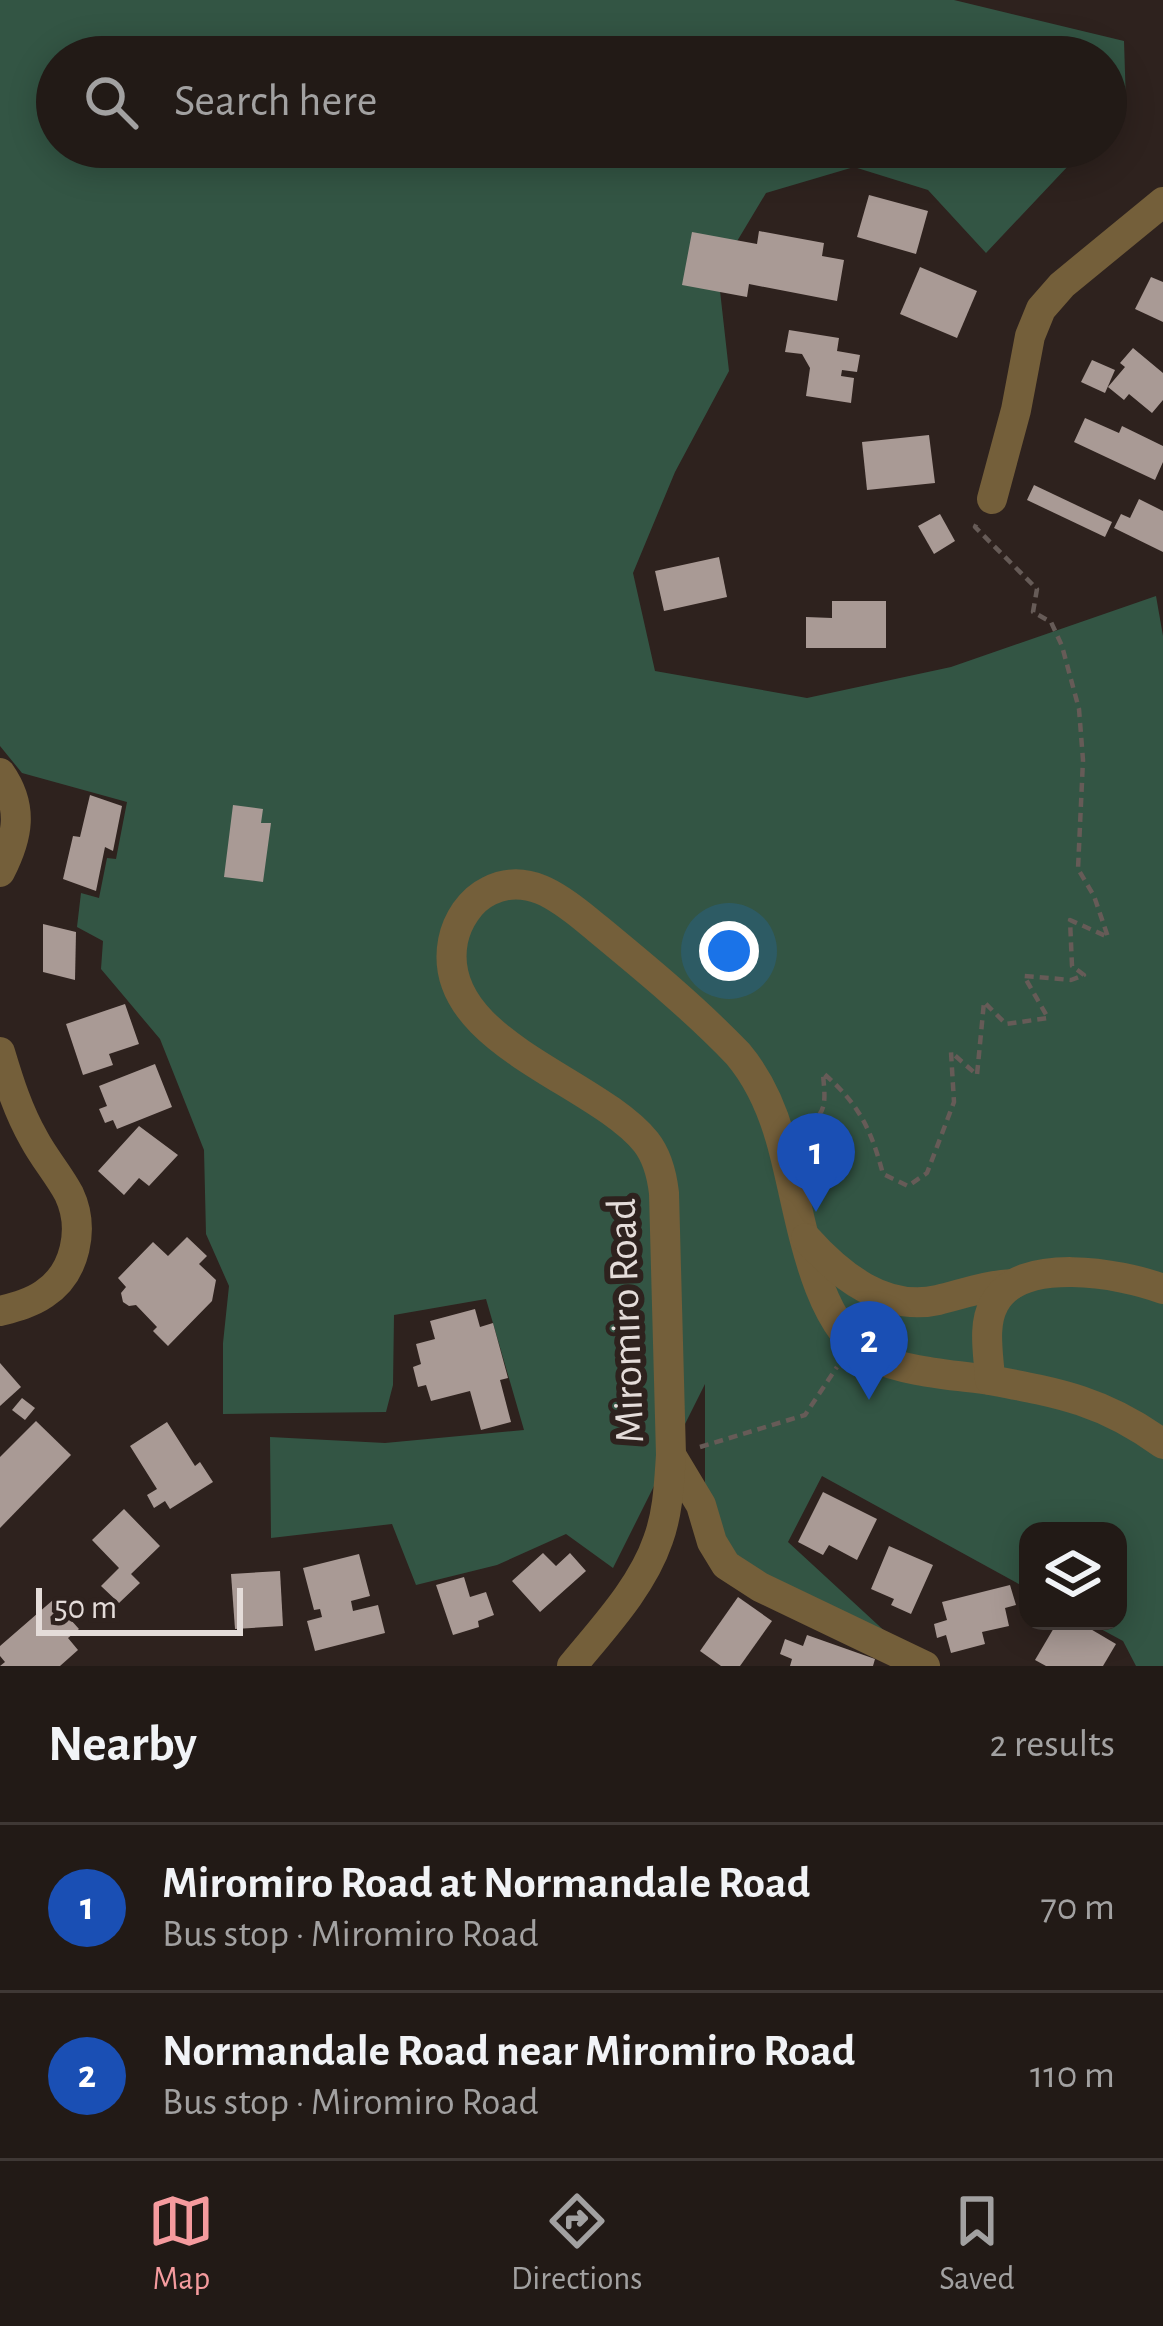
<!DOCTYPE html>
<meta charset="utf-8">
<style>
body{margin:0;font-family:"Alegreya Sans",sans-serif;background:#2a231f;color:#f1f3f6}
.controls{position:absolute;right:36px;bottom:36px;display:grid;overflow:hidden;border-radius:24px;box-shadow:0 6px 30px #0003}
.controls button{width:108px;height:108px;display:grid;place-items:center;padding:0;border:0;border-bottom:3px solid #3f3835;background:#221a16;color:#f1f3f6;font:60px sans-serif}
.scale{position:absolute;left:36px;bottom:30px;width:207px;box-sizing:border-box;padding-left:12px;border:6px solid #e4dcd9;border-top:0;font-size:33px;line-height:42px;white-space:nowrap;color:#e4dcd9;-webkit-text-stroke:9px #2e221e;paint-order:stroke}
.you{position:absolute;left:729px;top:951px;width:42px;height:42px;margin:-30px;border:9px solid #fff;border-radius:50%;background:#1a73e8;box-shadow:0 0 0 18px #1a73e833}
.badge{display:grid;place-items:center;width:78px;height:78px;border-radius:50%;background:#f59b9e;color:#fff;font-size:39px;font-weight:700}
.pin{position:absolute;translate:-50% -99px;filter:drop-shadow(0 3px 6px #0008)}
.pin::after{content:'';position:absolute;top:63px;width:42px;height:36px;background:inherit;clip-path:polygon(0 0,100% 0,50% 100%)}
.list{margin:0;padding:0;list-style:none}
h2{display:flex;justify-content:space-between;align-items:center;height:156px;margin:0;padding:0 48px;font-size:51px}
h2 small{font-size:39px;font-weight:400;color:#a2a1a1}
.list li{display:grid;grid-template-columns:78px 1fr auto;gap:36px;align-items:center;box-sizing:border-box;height:168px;padding:0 48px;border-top:3px solid #3f3835}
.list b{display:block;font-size:45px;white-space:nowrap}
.list p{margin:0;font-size:39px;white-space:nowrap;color:#a2a1a1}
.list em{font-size:39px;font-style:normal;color:#a2a1a1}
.icon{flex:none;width:66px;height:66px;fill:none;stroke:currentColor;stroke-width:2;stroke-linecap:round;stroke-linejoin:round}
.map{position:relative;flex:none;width:1163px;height:1666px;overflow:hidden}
.search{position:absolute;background:#221a16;box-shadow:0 6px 30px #0003;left:36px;right:36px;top:36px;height:132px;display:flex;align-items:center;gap:30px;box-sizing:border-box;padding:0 42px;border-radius:66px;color:#a2a1a1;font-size:45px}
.sheet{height:492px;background:#221a16}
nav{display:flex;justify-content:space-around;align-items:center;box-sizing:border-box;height:168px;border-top:3px solid #3f3835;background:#221a16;font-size:33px;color:#a2a1a1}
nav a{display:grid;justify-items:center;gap:6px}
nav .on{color:#f59b9e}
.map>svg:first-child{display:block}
.green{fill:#354}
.building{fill:#a99a95}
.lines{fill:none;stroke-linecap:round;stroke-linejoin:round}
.path{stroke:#665b57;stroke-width:4.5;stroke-dasharray:9 6;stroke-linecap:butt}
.minor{stroke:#745f3a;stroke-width:30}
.tertiary{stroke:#745f3a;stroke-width:30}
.labels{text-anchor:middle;stroke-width:12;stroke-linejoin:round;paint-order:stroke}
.street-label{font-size:42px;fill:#e4dcd9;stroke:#2e221e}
</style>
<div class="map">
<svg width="1163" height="1666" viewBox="0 0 1163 1666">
<rect width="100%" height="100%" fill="#2e221e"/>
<polygon class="green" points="0,0 954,0 1124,41 1126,104 1106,126 1106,57 57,57 57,147 1086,147 986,253 928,190 854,167 766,193 718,273 729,371 675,472 633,573 655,671 807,698 951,667 1156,596 1163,636 1163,1666 1136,1666 1123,1641 1086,1621 1118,1621 1118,1531 1028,1531 1028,1589 822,1476 788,1542 890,1636 733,1558 705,1494 705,1384 613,1568 566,1534 497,1565 416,1585 392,1524 271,1538 270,1437 385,1443 524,1430 486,1299 394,1315 393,1385 386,1412 223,1414 223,1343 229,1286 206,1234 204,1150 160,1039 101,969 103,941 77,927 81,893 99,898 107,858 116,859 127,802 22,773 0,746"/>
<g class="building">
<polygon points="869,195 928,211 916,254 857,237"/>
<polygon points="759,231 824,243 822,256 844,260 837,301 749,284 747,297 682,285 692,232 757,244"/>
<polygon points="920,267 977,291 957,338 900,314"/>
<polygon points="1151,277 1163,282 1163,322 1135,309"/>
<polygon points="789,330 839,338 837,351 860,355 857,372 842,370 841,376 854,378 851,403 806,396 810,368 802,354 785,352"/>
<polygon points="1133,348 1163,373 1163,400 1152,413 1129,394 1124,400 1108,387 1125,367 1120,363"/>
<polygon points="1092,360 1115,370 1105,393 1081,382"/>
<polygon points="1085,418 1119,433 1122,426 1163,446 1163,462 1155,480 1074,442"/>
<polygon points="929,435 935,483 867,490 862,442"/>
<polygon points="1034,485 1112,522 1105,537 1027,500"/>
<polygon points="1139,499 1163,511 1163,552 1114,528 1121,514 1130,518"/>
<polygon points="940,514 955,541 934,554 918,526"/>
<polygon points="719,557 727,597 664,611 655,571"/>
<polygon points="832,601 886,601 886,648 806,648 806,617 832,618"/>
<polygon points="90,795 122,806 113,851 105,847 96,891 63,879 73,836 80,837"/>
<polygon points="233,805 263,809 261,823 271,823 263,882 224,877"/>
<polygon points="43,924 76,932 75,980 43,972"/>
<polygon points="125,1004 139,1044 109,1054 113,1065 83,1075 66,1024"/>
<polygon points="155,1064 172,1107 117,1129 113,1120 105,1123 99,1109 107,1106 99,1086"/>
<polygon points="139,1126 178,1155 149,1186 139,1178 124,1195 98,1171"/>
<polygon points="187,1237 207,1256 199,1264 216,1280 212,1301 168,1346 153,1331 157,1327 136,1305 129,1306 123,1302 121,1293 126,1287 118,1278 153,1242 168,1256"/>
<polygon points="475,1309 480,1327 493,1323 508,1378 500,1380 511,1422 481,1430 470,1391 431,1401 426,1385 418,1387 413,1367 421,1364 416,1344 435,1339 430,1321"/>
<polygon points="0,1363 21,1387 0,1406"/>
<polygon points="22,1398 35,1408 25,1420 12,1410"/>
<polygon points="36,1421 71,1455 0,1528 0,1457"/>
<polygon points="167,1422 195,1466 200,1462 213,1482 170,1509 165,1501 154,1508 147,1495 157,1489 130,1446"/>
<polygon points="823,1492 877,1519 857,1560 829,1545 823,1555 798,1542"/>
<polygon points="124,1509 160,1546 131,1574 140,1583 119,1603 101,1586 119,1568 92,1540"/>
<polygon points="889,1546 933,1565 911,1614 891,1605 894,1599 871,1589"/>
<polygon points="543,1553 556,1566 570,1553 586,1571 540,1612 512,1581"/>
<polygon points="359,1554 370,1596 351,1601 353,1611 378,1605 385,1633 315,1651 307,1621 322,1617 320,1609 314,1610 303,1568"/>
<polygon points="280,1571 283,1626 235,1629 231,1574"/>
<polygon points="464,1577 470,1597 486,1592 494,1615 478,1621 479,1627 453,1635 436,1585"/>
<polygon points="1010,1585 1016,1605 1005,1608 1009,1626 982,1632 985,1644 951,1653 946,1635 937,1638 934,1624 947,1620 942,1602"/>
<polygon points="738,1597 772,1621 740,1666 721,1666 700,1651"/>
<polygon points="53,1600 79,1629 68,1638 78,1650 60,1666 0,1666 5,1662 0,1656 0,1646"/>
<polygon points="1058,1621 1077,1621 1116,1644 1103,1666 1046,1666 1035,1660"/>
<polygon points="807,1635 875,1659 873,1666 790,1666 792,1659 780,1654 785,1639 803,1646"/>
</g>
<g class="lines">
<g class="path">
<path d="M 807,1123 C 830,1115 824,1093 823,1073 C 859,1104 871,1129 883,1174 L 908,1186 L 927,1173 L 954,1102 L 951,1052 L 977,1075 L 984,1002 L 1006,1024 L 1048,1018 L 1024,976 L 1071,980 L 1084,975 L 1072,966 L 1070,920 L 1108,937 L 1094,896 L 1078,869 L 1083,760 L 1079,709 L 1062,646 L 1051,622 L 1033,612 L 1037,589 L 975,527 L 977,523"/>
<polyline points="700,1447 805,1415 837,1367"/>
</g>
<g class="minor">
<polyline points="992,499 1016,410 1030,336 1041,309 1062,285 1163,202"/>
<path d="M 0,773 C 24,807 18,837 0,872"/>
<path d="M 0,1052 C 9,1082 18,1111 34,1139 C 44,1158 59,1175 69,1194 C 85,1228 76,1273 44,1294 C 31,1303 15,1307 0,1311"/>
<polyline points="671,1455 701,1505 712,1542 726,1565 760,1587 925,1666"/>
<path d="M 572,1666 C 603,1628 642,1587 658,1540 C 668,1513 669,1484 671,1455 L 664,1193 C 662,1176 657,1156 646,1142 C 595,1079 434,1041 453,941 C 457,921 470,900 489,891 C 526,872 559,897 587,920 C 639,963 692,1006 738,1054 C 759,1079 771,1106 780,1137 C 799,1199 810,1324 871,1356 C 904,1372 954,1375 990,1380"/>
</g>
<g class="tertiary">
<path d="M 806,1238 C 840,1276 885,1312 938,1300 C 963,1294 987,1285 1013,1284"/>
<path d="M 1163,1289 C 1121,1273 1019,1255 994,1304 C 982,1326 989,1356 990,1380 C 1060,1393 1104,1401 1163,1444"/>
</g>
</g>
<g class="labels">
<g class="street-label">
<text transform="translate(624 1321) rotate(-92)" y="15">Miromiro Road</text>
</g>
</g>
</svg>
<div class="controls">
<button><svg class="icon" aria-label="layers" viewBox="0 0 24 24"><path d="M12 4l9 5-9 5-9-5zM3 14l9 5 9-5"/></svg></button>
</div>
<div class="scale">50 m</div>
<div class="you"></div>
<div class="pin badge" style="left:816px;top:1212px;background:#1a4fb4">1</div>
<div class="pin badge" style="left:869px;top:1400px;background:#1a4fb4">2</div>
<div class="search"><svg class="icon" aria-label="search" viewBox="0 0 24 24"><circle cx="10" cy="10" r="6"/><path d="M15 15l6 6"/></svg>Search here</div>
</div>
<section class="sheet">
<h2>Nearby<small>2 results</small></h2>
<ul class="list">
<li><span class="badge" style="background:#1a4fb4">1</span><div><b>Miromiro Road at Normandale Road</b><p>Bus stop · Miromiro Road</p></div><em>70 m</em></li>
<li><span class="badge" style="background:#1a4fb4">2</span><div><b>Normandale Road near Miromiro Road</b><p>Bus stop · Miromiro Road</p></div><em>110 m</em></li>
</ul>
</section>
<nav>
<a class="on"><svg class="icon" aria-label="map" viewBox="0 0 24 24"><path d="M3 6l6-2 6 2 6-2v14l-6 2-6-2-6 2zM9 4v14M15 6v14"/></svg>Map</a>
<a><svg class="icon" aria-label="directions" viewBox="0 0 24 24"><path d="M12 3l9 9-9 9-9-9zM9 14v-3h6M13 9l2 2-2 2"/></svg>Directions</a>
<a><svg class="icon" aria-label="saved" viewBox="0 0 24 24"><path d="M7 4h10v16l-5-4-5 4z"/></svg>Saved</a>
</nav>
